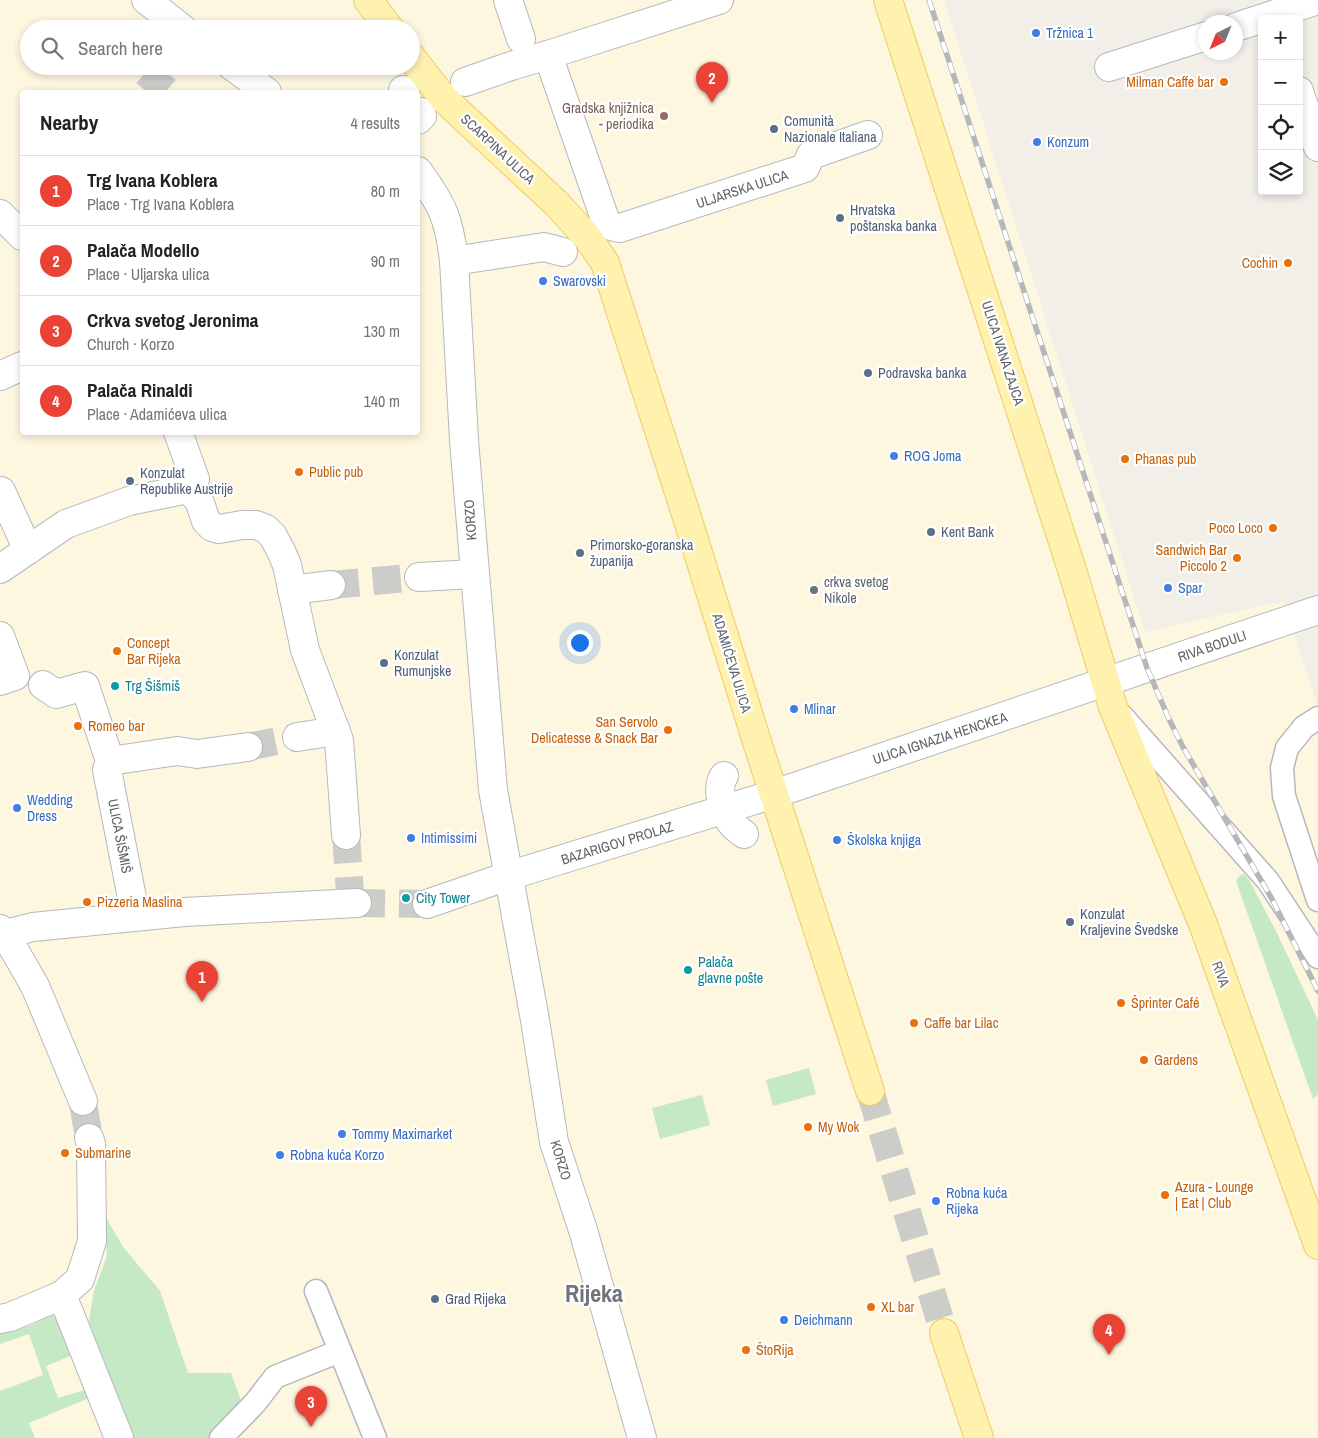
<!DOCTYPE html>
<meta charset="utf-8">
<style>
body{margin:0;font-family:"Archivo Narrow",sans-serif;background:#f6f6f6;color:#222}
.controls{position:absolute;right:15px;top:15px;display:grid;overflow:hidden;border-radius:5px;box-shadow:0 2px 8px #0003}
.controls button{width:45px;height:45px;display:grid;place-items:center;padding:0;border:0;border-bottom:1px solid #e0e0e0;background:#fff;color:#222;font:25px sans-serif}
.compass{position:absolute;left:1198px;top:15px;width:45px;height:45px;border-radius:50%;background:#fff;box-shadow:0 2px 8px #0003;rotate:223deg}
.you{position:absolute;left:579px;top:642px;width:18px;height:18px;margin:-12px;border:4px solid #fff;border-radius:50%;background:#1a73e8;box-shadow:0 0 0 8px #1a73e833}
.badge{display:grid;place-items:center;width:32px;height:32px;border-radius:50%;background:#ea4335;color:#fff;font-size:16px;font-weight:700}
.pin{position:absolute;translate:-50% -41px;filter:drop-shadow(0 1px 2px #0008)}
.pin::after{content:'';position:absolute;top:26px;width:18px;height:15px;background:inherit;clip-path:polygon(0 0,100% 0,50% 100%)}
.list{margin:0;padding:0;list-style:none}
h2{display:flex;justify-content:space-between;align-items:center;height:65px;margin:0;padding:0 20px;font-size:21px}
h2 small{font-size:16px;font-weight:400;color:#767676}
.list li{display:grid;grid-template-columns:32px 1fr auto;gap:15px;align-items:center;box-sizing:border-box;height:70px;padding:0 20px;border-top:1px solid #e0e0e0}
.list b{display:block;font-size:19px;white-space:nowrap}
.list p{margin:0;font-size:16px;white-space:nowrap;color:#767676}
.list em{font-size:16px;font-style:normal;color:#767676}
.icon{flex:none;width:28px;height:28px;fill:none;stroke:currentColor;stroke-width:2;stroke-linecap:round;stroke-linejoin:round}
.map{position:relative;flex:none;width:1318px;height:1438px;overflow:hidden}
.search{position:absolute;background:#fff;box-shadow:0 2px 8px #0003;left:20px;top:20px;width:400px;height:55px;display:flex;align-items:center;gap:12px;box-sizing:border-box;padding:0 18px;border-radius:28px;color:#767676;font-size:19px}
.panel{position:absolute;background:#fff;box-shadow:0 2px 8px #0003;left:20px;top:90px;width:400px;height:345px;border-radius:5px}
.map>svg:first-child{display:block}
.commercial{fill:#fef7e0;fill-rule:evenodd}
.green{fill:#c5e8c5}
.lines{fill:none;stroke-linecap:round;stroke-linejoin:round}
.pedestrian-tunnel{stroke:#ccccc8;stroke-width:28;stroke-dasharray:28 14;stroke-linecap:butt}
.primary-tunnel{stroke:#ccccc8;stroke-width:28;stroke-dasharray:28 14;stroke-linecap:butt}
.service-casing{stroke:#b5b8bc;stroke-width:25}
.pedestrian-casing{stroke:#b5b8bc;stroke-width:30}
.minor-casing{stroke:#b5b8bc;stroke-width:30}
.primary-casing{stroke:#f2c960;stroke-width:30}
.service{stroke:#fff;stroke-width:22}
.pedestrian{stroke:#fff;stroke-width:28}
.minor{stroke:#fff;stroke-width:28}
.primary{stroke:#fff2af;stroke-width:28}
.rail-casing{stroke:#b6b7b8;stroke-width:5.5}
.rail{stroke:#fff;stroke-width:4;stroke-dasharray:11;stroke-linecap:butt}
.shop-dot{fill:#3f7fe0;stroke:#fff;stroke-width:2}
.food-dot{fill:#e8710a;stroke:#fff;stroke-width:2}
.education-dot{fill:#8d6e63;stroke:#fff;stroke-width:2}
.service-dot{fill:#5c6f8a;stroke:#fff;stroke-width:2}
.worship-dot{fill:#6b7280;stroke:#fff;stroke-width:2}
.culture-dot{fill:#0f9aa8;stroke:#fff;stroke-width:2}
.labels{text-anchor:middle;stroke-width:4.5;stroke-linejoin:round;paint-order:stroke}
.shop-label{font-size:14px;fill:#366cbe;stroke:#fff;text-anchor:start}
.food-label{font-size:14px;fill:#c56008;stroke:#fff;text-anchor:start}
.education-label{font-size:14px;fill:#785e54;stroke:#fff;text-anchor:end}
.service-label{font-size:14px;fill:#4e5e75;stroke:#fff;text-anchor:start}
.street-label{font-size:14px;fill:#5f6368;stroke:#fff}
.worship-label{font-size:14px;fill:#5b616d;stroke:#fff;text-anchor:start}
.culture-label{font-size:14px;fill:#0d838f;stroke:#fff;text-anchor:start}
.town-label{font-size:24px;font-weight:bold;fill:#70757a;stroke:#fff}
</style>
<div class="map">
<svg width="1318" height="1438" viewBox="0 0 1318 1438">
<rect width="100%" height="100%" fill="#f1efe8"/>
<path class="commercial" d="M 0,0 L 944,0 L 1145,632 L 1283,601 L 1318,706 L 1318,1438 L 0,1438 ZM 29,29 L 411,29 L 411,66 L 29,66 ZM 22,92 L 418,92 L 418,432 L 22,432 Z"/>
<g class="green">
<polygon points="1244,874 1249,880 1276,931 1318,1020 1318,1094 1313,1099 1236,881 1240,875"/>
<polygon points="809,1068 816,1094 773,1106 766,1080"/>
<polygon points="702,1095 710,1125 660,1139 652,1108"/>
<polygon points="104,1214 123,1247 160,1291 188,1373 231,1373 243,1406 213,1438 125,1438 85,1343 94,1291 107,1256"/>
<polygon points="56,1314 73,1355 46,1366 58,1398 88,1389 87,1399 29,1423 35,1438 0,1438 0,1391 43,1375 29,1334 0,1344 0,1332 32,1325 42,1319"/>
</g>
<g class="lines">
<g class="pedestrian-tunnel">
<polyline points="147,92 165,71"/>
<polyline points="331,585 419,577"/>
<polyline points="248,747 297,737"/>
<polyline points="346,835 350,893"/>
<polyline points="357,903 427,904"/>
<polyline points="83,1103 89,1138"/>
</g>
<polyline class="primary-tunnel" points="870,1091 944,1333"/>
<g class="service-casing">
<g id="service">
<polyline points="1122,716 1268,881 1318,957"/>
<polyline points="1318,718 1304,727 1287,748 1282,768 1284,796 1318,900"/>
<polyline points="316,1291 375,1438"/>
<polyline points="221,1438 255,1403 275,1377 340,1351"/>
</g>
</g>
<g class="pedestrian-casing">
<g id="pedestrian">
<polyline points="146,0 183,29"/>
<polyline points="1236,27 1318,0"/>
<path d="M 548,55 L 605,219 C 609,226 612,227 620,228 L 805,168 L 811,155 L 868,135"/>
<polyline points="232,66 267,92"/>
<polyline points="1109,67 1206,36"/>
<polyline points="465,82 511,66 554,53 719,0"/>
<polyline points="403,90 405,92"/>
<polyline points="1299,91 1312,130"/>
<polyline points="418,120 422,116 421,112"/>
<path d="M 418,171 C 443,206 449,218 454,261 L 464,440 L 493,790 L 535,1020 L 554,1142 L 583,1230 L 642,1438"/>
<polyline points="0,214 22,236"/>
<polyline points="454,261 544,247 563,252"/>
<polyline points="0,376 22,366"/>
<polyline points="178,432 195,479 190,491"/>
<polyline points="1,491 28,550"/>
<polyline points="0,569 66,524 129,501 183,490 190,491 199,500 206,521 212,527 219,529 242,525 256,525 266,529 273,536 281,551 287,565 305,650 339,740 346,835"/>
<polyline points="419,577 474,574"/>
<polyline points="292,590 331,585"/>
<polyline points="0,636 15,676 0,681"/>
<polyline points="43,685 56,694 85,686 110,761"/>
<polyline points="297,737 336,731"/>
<path d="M 724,776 C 716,787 722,809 730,821 C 733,827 739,830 744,834"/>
<polyline points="133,903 107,770 110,761 177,751 197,754 248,747"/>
<polyline points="427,904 508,876 774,794"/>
<polyline points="0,929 5,934 33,927 184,912 357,903"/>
<polyline points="5,934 35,986 83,1101"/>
<polyline points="62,1295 119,1438"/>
<polyline points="0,1319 10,1317 62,1295 80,1279 92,1241 91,1144 89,1138"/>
</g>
</g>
<g class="minor-casing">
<g id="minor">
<polyline points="508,0 521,39"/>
<polyline points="1312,130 1318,147"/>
<polyline points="774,794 1318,610"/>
</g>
</g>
<g class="primary-casing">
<g id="primary">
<polyline points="368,0 390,29"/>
<polyline points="888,0 1073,573 1113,707 1203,924 1318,1245"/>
<polyline points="411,57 444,99 556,203 588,238 605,263 685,511 758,745 870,1091"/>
<polyline points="944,1333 979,1438"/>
</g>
</g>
<use href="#service" class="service"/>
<use href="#pedestrian" class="pedestrian"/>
<use href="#minor" class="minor"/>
<use href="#primary" class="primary"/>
<g class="rail-casing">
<polyline id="rail" points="929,0 1147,668 1169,719 1183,747 1272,899 1318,991"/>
</g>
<use href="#rail" class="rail"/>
</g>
<g class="shop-dot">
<circle cx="1036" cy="33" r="5"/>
<circle cx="1037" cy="142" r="5"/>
<circle cx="543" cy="281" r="5"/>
<circle cx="894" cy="456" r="5"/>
<circle cx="1168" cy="588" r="5"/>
<circle cx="794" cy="709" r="5"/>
<circle cx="17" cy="808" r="5"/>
<circle cx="411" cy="838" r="5"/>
<circle cx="837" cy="840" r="5"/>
<circle cx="342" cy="1134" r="5"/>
<circle cx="280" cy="1155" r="5"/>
<circle cx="936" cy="1201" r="5"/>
<circle cx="784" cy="1320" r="5"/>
</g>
<g class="food-dot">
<circle cx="1224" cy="82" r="5"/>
<circle cx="1288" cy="263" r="5"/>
<circle cx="1125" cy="459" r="5"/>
<circle cx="299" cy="472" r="5"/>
<circle cx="1273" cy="528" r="5"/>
<circle cx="1237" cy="558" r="5"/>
<circle cx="117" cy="651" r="5"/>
<circle cx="78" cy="726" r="5"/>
<circle cx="668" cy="730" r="5"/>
<circle cx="87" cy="902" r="5"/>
<circle cx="1121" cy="1003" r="5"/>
<circle cx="914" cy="1023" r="5"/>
<circle cx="1144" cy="1060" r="5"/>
<circle cx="808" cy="1127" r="5"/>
<circle cx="65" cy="1153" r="5"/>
<circle cx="1165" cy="1195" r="5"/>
<circle cx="871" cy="1307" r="5"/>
<circle cx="746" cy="1350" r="5"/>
</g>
<circle class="education-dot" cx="664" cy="116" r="5"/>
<g class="service-dot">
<circle cx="774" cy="129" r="5"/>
<circle cx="840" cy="218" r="5"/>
<circle cx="868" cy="373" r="5"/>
<circle cx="130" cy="481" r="5"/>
<circle cx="931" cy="532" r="5"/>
<circle cx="580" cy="553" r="5"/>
<circle cx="384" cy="663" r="5"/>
<circle cx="1070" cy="922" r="5"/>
<circle cx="435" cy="1299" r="5"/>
</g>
<circle class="worship-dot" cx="814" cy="590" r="5"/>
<g class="culture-dot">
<circle cx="115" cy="686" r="5"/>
<circle cx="406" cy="898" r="5"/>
<circle cx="688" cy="970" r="5"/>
</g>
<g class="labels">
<g class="shop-label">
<text x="1046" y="38">Tržnica 1</text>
<text x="1047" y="147">Konzum</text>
<text x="553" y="286">Swarovski</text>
<text x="904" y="461">ROG Joma</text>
<text x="1178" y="593">Spar</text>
<text x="804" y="714">Mlinar</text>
<text x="27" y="805">Wedding<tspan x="27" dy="16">Dress</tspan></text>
<text x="421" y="843">Intimissimi</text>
<text x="847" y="845">Školska knjiga</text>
<text x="352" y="1139">Tommy Maximarket</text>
<text x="290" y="1160">Robna kuća Korzo</text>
<text x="946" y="1198">Robna kuća<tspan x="946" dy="16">Rijeka</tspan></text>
<text x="794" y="1325">Deichmann</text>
</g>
<g class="food-label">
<text x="1214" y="87" text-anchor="end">Milman Caffe bar</text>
<text x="1278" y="268" text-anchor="end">Cochin</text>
<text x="1135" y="464">Phanas pub</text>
<text x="309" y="477">Public pub</text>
<text x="1263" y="533" text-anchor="end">Poco Loco</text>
<text x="1227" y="555" text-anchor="end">Sandwich Bar<tspan x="1227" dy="16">Piccolo 2</tspan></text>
<text x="127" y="648">Concept<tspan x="127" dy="16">Bar Rijeka</tspan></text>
<text x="658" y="727" text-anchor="end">San Servolo<tspan x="658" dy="16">Delicatesse &amp; Snack Bar</tspan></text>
<text x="88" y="731">Romeo bar</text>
<text x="97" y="907">Pizzeria Maslina</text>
<text x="1131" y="1008">Šprinter Café</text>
<text x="924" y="1028">Caffe bar Lilac</text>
<text x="1154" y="1065">Gardens</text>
<text x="818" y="1132">My Wok</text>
<text x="75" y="1158">Submarine</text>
<text x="1175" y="1192">Azura - Lounge<tspan x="1175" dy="16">| Eat | Club</tspan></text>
<text x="881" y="1312">XL bar</text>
<text x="756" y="1355">ŠtoRija</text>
</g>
<g class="education-label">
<text x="654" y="113">Gradska knjižnica<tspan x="654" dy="16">- periodika</tspan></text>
</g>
<g class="service-label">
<text x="784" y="126">Comunità<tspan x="784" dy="16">Nazionale Italiana</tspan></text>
<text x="850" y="215">Hrvatska<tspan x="850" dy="16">poštanska banka</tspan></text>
<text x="878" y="378">Podravska banka</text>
<text x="140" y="478">Konzulat<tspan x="140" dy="16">Republike Austrije</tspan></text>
<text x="941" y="537">Kent Bank</text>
<text x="590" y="550">Primorsko-goranska<tspan x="590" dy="16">županija</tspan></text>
<text x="394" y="660">Konzulat<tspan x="394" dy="16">Rumunjske</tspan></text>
<text x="1080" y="919">Konzulat<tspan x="1080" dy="16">Kraljevine Švedske</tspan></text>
<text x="445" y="1304">Grad Rijeka</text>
</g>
<g class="street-label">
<text transform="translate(498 149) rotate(43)" y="5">SCARPINA ULICA</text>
<text transform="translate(742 189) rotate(-18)" y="5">ULJARSKA ULICA</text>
<text transform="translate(1003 353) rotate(72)" y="5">ULICA IVANA ZAJCA</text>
<text transform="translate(470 520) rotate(-94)" y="5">KORZO</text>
<text transform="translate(1212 646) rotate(-19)" y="5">RIVA BODULI</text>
<text transform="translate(732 663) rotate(73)" y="5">ADAMIĆEVA ULICA</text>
<text transform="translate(940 738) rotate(-18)" y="5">ULICA IGNAZIA HENCKEA</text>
<text transform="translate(120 836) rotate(79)" y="5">ULICA ŠIŠMIŠ</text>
<text transform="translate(617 843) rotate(-17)" y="5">BAZARIGOV PROLAZ</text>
<text transform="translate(1221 974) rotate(70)" y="5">RIVA</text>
<text transform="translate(561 1160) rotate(73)" y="5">KORZO</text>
</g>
<g class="worship-label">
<text x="824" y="587">crkva svetog<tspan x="824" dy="16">Nikole</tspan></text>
</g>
<g class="culture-label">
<text x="125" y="691">Trg Šišmiš</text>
<text x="416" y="903">City Tower</text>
<text x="698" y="967">Palača<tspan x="698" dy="16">glavne pošte</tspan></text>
</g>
<g class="town-label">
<text x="594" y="1302">Rijeka</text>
</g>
</g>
</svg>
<div class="controls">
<button>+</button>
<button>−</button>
<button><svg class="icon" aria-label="locate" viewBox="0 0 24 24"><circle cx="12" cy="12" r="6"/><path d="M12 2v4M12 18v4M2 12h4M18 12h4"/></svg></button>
<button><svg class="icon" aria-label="layers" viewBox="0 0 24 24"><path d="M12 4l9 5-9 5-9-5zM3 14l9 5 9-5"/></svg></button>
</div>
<svg class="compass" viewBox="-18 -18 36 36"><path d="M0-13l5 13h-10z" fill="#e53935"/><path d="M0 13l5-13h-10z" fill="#767676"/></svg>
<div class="you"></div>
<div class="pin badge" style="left:202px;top:1002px">1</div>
<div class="pin badge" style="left:712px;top:103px">2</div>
<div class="pin badge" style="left:311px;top:1427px">3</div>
<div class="pin badge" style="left:1109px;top:1355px">4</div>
<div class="search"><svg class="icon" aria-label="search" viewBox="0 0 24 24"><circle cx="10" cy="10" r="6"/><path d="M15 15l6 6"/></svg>Search here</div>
<section class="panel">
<h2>Nearby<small>4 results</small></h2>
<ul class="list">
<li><span class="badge">1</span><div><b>Trg Ivana Koblera</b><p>Place · Trg Ivana Koblera</p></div><em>80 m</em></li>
<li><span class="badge">2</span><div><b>Palača Modello</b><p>Place · Uljarska ulica</p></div><em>90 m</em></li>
<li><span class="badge">3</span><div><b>Crkva svetog Jeronima</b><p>Church · Korzo</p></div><em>130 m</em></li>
<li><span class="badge">4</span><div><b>Palača Rinaldi</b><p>Place · Adamićeva ulica</p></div><em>140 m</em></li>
</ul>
</section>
</div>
